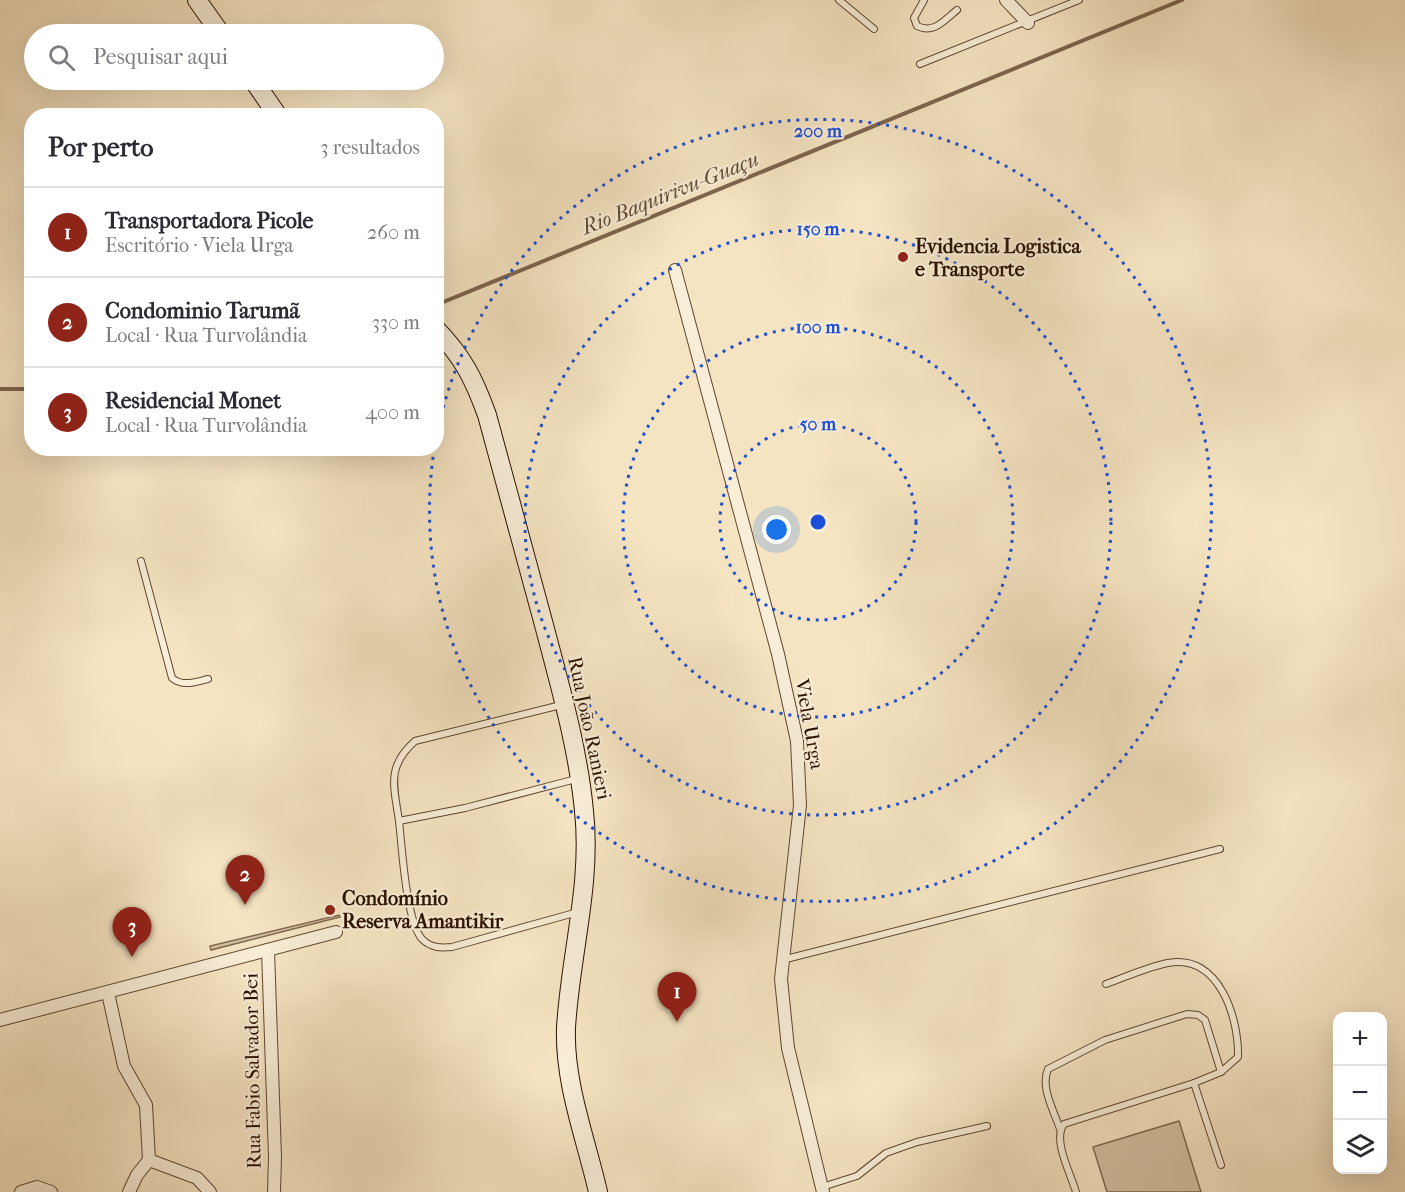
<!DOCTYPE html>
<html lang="pt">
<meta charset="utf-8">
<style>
body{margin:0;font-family:"IM FELL French Canon",serif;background:#f7f7f7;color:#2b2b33}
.controls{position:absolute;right:18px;bottom:18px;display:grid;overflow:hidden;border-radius:12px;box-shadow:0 6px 24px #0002}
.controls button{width:54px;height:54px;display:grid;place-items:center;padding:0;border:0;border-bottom:2px solid #e1e1e2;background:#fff;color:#2b2b33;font:30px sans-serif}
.you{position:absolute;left:777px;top:530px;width:21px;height:21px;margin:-15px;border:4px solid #fff;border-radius:50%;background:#1a73e8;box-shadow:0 0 0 9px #1a73e833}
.badge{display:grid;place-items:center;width:39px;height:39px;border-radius:50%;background:#8f2418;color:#fff;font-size:20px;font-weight:700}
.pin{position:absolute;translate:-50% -50px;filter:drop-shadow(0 2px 3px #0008)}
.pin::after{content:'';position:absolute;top:32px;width:21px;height:18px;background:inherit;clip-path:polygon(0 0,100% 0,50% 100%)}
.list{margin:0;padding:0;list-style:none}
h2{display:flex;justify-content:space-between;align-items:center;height:78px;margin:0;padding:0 24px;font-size:26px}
h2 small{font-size:20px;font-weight:400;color:#7c7c81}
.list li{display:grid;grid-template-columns:39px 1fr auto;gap:18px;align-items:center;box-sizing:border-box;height:90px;padding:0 24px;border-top:2px solid #e1e1e2}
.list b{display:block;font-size:22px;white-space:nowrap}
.list p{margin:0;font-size:20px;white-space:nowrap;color:#7c7c81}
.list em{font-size:20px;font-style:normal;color:#7c7c81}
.icon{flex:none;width:33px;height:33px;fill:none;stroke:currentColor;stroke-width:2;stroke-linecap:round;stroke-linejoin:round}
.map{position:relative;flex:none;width:1405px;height:1192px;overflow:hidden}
.search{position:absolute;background:#fff;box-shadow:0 6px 24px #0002;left:24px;top:24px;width:420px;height:66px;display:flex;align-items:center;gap:15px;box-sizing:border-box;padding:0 21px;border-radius:33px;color:#7c7c81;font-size:22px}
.panel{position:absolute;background:#fff;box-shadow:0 6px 24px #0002;left:24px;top:108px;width:420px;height:348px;border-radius:24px}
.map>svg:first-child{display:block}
.green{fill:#d3c0a1;stroke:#806850;stroke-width:1.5}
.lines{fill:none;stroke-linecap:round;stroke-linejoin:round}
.stream{stroke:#7c644d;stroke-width:4}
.lane-casing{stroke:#5e4630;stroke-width:8}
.street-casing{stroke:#5e4630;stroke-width:14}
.secondary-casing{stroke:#2c1100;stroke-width:20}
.lane{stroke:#f8edd7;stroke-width:6}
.street{stroke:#f8edd7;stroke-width:12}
.secondary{stroke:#f8edd7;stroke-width:18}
.ring{fill:none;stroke:#1d4ed8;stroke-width:3;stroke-dasharray:3 6}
.poi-dot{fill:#8f2418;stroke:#f8edd7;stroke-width:2}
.labels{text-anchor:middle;stroke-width:4.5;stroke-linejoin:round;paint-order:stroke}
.poi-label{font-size:20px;font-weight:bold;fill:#2c1100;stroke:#f8edd7;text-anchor:start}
.street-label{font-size:20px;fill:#2c1100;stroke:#f8edd7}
.water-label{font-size:21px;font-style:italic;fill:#614933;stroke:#f8edd7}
.centre{fill:#1d4ed8;stroke:#f8edd7;stroke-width:3}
.ring-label{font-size:18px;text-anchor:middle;font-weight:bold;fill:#1d4ed8;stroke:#f8edd7;stroke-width:4.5;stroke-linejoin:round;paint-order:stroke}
</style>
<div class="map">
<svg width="1405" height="1192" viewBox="0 0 1405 1192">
<rect width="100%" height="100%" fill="#f5e4c2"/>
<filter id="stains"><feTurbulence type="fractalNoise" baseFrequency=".00333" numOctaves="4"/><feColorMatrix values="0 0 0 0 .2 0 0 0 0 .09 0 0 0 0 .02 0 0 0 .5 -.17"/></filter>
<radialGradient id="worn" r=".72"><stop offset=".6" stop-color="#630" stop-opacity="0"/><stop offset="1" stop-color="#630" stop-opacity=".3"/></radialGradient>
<g class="green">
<polygon points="339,915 340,917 211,950 210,946"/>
<polygon points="1179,1121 1201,1192 1107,1192 1093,1147"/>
</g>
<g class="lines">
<g class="stream">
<polyline points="436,305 1182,0"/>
<polyline points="0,389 32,389"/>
</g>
<g class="lane-casing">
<g id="lane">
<polyline points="839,0 874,29"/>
<path d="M 924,0 L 914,18 L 917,26 C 934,34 943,21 957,10"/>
<polyline points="920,64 1079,0"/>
<path d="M 141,561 L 172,678 C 183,687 195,682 208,679"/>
<path d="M 576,779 L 465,808 L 399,821 C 402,847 406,921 422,939 C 431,948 440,948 452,947 L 578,912"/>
<path d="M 399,821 C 394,786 386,767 415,741 L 561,705"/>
<polyline points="782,960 1220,849"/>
<path d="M 1106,984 C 1126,977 1147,967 1168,963 C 1219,953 1239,1018 1238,1057 L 1221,1072 L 1194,1083 L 1221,1165"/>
<path d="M 1060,1129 C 1054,1111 1040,1087 1048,1069 L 1105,1040 L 1187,1014 L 1198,1015 L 1205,1020 L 1221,1072"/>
<polyline points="822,1187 857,1176 886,1153 917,1142 987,1126"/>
<path d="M 1076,1192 C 1071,1174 1052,1140 1064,1124 L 1194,1083"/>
</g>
</g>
<g class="street-casing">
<g id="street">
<polyline points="1006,0 1028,23"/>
<polyline points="675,270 778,654 797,741 800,805 781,979 788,1048 823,1192"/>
<polyline points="268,950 275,1157 274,1192"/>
<polyline points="108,993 124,1066 146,1105 149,1160 197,1178 210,1192"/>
<polyline points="0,1020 336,932"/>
<polyline points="21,1192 37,1187 51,1192"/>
<polyline points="129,1192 137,1175 149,1160"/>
</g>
</g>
<g class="secondary-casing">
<g id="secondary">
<polyline points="197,0 221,34"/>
<polyline points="253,80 278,116"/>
<path d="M 436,329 C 463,357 474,379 487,415 C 506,485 525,555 544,625 C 560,686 578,748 584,811 C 592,884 570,956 566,1028 C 564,1083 586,1139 598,1192"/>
</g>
</g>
<use href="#lane" class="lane"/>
<use href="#street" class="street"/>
<use href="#secondary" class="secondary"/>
</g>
<g class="ring">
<circle cx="818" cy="522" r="98"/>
<circle cx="818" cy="522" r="195"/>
<circle cx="818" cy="522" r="293"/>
<path d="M437 434A391 391 0 1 1 434 451"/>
</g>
<g class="poi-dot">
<circle cx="903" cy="257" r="6"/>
<circle cx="330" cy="910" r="6"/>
</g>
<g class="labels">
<g class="poi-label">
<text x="915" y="253">Evidencia Logistica<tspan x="915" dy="23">e Transporte</tspan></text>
<text x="342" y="905">Condomínio<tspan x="342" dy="23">Reserva Amantikir</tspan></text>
</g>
<g class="street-label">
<text transform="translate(810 724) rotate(80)" y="7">Viela Urga</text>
<text transform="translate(590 728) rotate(78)" y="7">Rua João Ranieri</text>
<text transform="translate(252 1071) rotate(-91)" y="7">Rua Fabio Salvador Bei</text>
</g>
<g class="water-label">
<text transform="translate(670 193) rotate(-22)" y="7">Rio Baquirivu-Guaçu</text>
</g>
</g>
<circle cx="818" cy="522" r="9" class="centre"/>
<g class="ring-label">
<text x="818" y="137">200 m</text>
<text x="818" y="235">150 m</text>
<text x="818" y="333">100 m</text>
<text x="818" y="430">50 m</text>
</g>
<rect width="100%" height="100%" filter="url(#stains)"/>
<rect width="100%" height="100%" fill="url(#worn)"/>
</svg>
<div class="controls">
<button>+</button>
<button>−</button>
<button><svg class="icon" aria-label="layers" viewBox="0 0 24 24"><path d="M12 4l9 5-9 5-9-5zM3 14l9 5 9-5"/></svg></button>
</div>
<div class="you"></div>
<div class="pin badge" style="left:677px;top:1022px">1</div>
<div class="pin badge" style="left:245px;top:905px">2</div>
<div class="pin badge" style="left:132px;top:957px">3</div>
<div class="search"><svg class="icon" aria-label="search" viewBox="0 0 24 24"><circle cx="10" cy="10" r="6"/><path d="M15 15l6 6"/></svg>Pesquisar aqui</div>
<section class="panel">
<h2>Por perto<small>3 resultados</small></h2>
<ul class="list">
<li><span class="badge">1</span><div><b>Transportadora Picole</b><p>Escritório · Viela Urga</p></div><em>260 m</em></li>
<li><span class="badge">2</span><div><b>Condominio Tarumã</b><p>Local · Rua Turvolândia</p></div><em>330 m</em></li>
<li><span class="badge">3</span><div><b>Residencial Monet</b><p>Local · Rua Turvolândia</p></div><em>400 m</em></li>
</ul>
</section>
</div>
